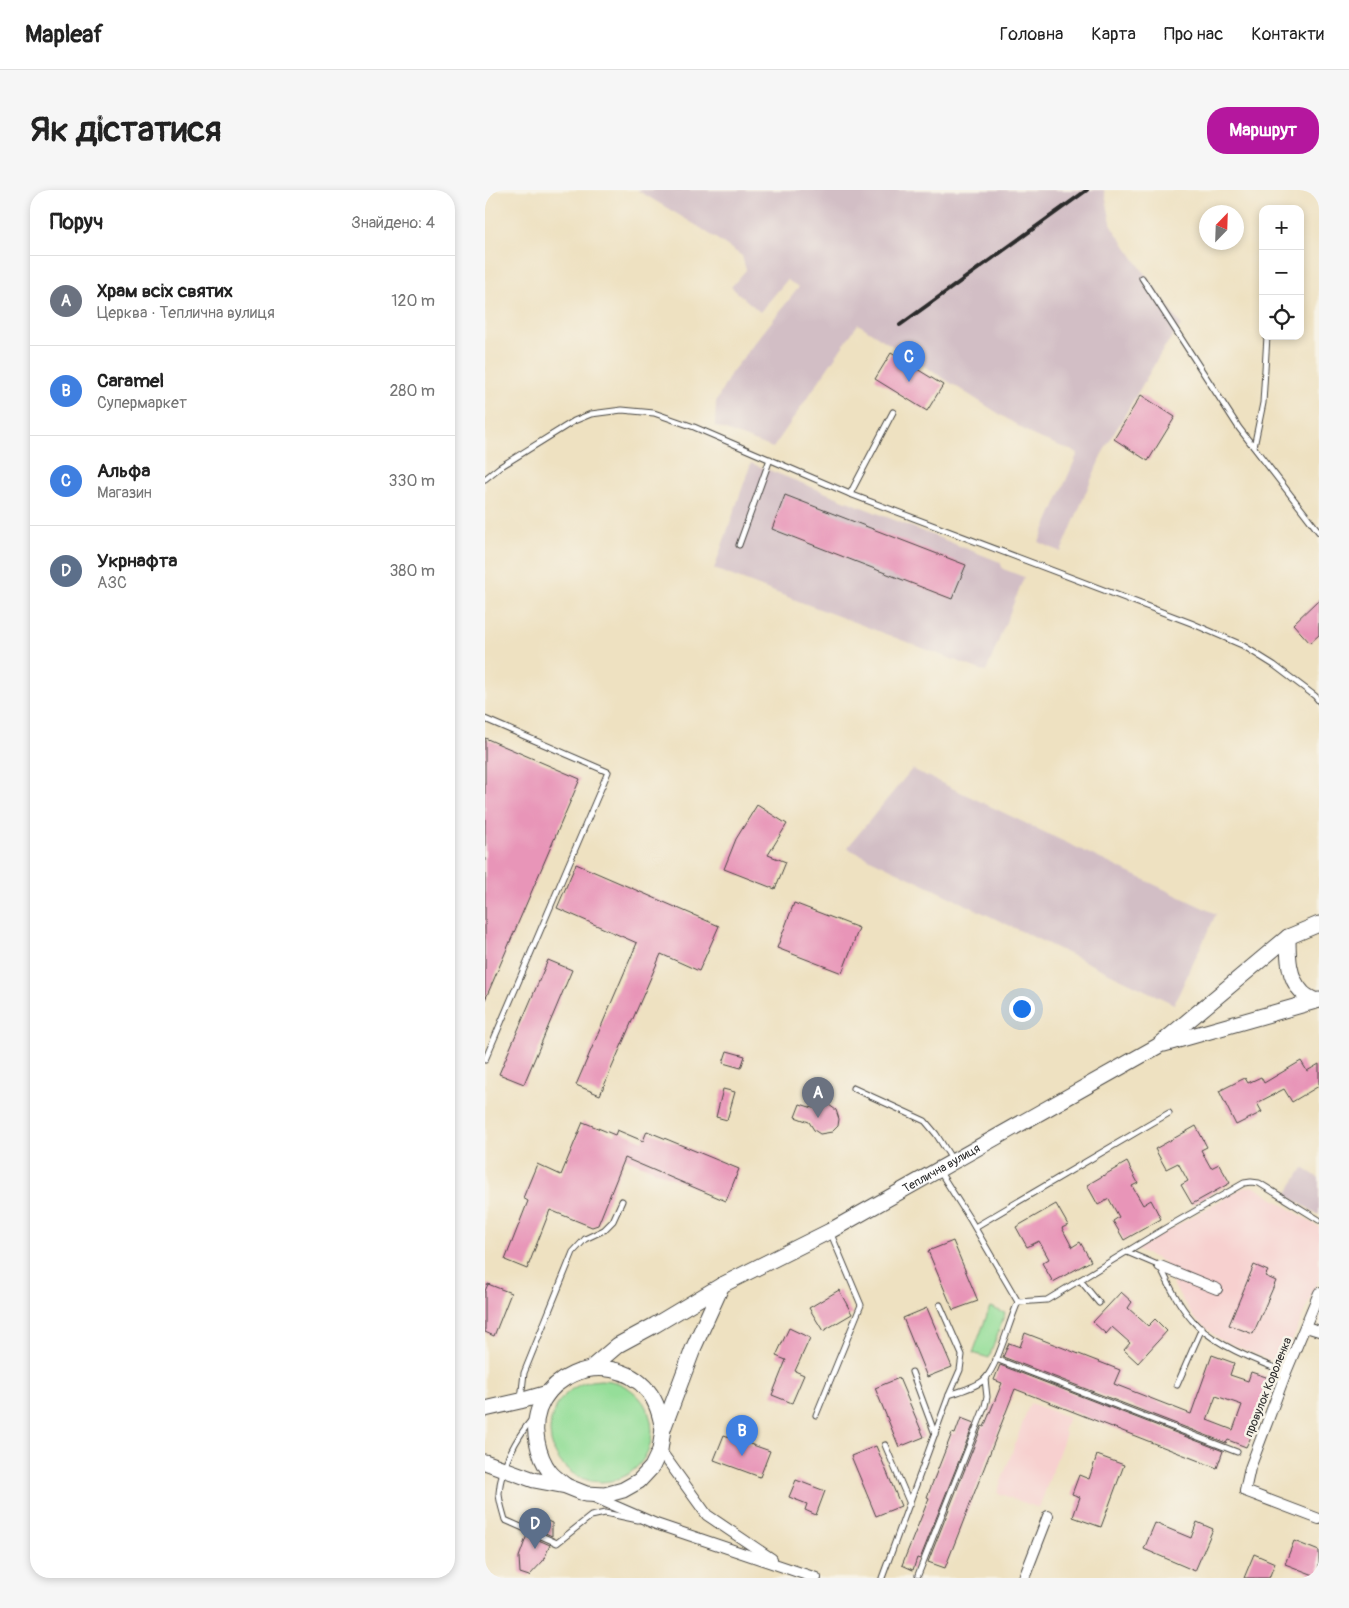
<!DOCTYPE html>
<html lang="uk">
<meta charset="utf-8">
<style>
body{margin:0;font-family:Pangolin,sans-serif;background:#f6f6f6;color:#222}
.controls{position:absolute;right:15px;top:15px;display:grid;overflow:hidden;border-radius:10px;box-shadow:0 2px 8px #0003}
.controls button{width:45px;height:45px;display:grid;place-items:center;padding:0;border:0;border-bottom:1px solid #e0e0e0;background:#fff;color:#222;font:25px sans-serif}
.compass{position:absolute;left:714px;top:15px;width:45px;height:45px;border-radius:50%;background:#fff;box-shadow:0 2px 8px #0003;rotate:23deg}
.you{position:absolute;left:536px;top:818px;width:18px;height:18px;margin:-12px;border:4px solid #fff;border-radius:50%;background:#1a73e8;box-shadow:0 0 0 8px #1a73e833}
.badge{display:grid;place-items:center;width:32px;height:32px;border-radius:50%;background:#b5179e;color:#fff;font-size:16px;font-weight:700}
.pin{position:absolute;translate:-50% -41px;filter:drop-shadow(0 1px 2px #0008)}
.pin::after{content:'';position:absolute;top:26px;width:18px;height:15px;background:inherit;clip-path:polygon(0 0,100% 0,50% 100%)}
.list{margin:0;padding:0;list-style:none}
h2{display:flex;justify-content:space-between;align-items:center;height:65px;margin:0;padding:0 20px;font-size:21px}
h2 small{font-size:16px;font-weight:400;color:#767676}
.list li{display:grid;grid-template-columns:32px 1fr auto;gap:15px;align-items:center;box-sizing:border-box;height:90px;padding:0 20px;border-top:1px solid #e0e0e0}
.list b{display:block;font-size:19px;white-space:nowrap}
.list p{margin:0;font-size:16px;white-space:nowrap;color:#767676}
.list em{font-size:16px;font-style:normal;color:#767676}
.icon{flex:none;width:28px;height:28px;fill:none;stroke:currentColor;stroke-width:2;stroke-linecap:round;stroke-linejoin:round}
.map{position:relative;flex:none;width:834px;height:1388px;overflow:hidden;border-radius:20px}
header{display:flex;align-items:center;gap:30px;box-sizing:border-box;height:70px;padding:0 25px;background:#fff;border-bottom:1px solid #e0e0e0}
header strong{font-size:24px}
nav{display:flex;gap:28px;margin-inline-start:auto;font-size:18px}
.intro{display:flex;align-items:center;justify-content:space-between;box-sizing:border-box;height:120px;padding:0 30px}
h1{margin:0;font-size:35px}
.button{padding:12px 22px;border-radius:20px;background:#b5179e;color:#fff;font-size:18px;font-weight:700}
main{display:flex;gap:30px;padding:0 30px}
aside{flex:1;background:#fff;border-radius:20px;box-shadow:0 2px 8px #0003}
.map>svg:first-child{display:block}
.built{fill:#f7d0cf}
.industrial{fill:#d2bec5}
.green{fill:#95de99;stroke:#608462}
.building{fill:#e895b8;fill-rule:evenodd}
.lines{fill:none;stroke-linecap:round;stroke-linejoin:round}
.service-casing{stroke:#484642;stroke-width:7}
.minor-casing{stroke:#484642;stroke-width:12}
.secondary-casing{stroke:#484642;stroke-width:17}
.service{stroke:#fff;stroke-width:5}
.minor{stroke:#fff;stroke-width:10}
.secondary{stroke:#fff;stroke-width:15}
.rail{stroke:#2b2b2b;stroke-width:4}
.labels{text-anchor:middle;stroke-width:5;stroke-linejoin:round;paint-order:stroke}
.street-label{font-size:12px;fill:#2b2b2b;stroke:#f7f3e8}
</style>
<header>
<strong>Mapleaf</strong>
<nav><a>Головна</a><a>Карта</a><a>Про нас</a><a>Контакти</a></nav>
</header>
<div class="intro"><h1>Як дістатися</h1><a class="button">Маршрут</a></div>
<main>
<aside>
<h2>Поруч<small>Знайдено: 4</small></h2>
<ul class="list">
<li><span class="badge" style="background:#6b7280">A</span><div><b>Храм всіх святих</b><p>Церква · Теплична вулиця</p></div><em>120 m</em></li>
<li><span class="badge" style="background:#3f7fe0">B</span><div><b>Caramel</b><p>Супермаркет</p></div><em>280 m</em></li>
<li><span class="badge" style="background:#3f7fe0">C</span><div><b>Альфа</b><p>Магазин</p></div><em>330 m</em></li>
<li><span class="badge" style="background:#5c6f8a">D</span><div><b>Укрнафта</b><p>АЗС</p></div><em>380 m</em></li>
</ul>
</aside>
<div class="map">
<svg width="834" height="1388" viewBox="0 0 834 1388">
<rect width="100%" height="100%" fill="#f7f3e8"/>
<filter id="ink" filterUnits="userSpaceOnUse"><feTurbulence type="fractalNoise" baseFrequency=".02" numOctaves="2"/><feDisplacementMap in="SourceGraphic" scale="10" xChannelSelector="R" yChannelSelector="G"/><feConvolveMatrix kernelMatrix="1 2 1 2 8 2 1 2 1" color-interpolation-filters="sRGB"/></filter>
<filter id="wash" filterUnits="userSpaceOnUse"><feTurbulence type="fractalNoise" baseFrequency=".0096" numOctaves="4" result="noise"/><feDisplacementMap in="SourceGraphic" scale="20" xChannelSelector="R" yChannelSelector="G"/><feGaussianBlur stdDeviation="1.12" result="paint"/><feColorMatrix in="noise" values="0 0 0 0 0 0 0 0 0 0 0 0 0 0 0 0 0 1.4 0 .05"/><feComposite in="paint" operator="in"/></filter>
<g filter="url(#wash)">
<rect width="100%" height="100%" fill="#eee1c1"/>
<g class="built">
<polygon points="768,996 834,1037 834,1088 799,1170 784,1170 734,1149 709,1128 690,1098 679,1072 651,1059 757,998"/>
<polygon points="545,1213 583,1227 578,1241 581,1243 554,1318 512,1303"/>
</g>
<g class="industrial">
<polygon points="152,0 619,0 627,37 696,135 679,158 617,264 576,362 554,352 593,263 549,246 373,134 288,258 230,236 231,212 246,183 314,97 302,90 275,122 246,97 261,80 257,66 214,37"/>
<polygon points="266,273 515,372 518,379 539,387 501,482 229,379"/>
<polygon points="427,579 731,724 689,814 362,658"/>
<polygon points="818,978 834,988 834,1025 801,1005"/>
</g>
<g class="green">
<polygon points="505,1117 520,1123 504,1168 488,1163"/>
<circle cx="116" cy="1241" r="51"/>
</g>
<g id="blocks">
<g class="building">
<polygon points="406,163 458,195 442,221 390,189"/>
<polygon points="656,205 690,227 663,271 629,249"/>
<polygon points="300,305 481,375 467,409 287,339"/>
<polygon points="834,409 834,445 825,453 808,434"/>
<polygon points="0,548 95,589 0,810"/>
<polygon points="272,615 302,634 283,665 301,672 290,699 239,679 251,649"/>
<polygon points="91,674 234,736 214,781 176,764 115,905 91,895 152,753 72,718"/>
<polygon points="309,713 374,738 357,783 292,758"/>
<polygon points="63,770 87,780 39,894 14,884"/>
<polygon points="242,861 260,866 256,878 238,873"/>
<polygon points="816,871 822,881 834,874 834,896 807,912 799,899 772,913 777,922 751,935 734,901 760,888 763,893 776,887 779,893"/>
<polygon points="238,899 250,902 242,930 231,927"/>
<polygon points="315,914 328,918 335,915 344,915 351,920 354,929 353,936 347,942 335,944 329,940 324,932 310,927"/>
<polygon points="98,932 130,945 132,940 158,951 162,941 254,979 241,1011 140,968 113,1035 107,1037 65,1020 42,1079 20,1070 43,1011 38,1008 52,974 76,985"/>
<polygon points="711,936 722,957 716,960 726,978 734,974 745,993 707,1014 696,995 703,991 693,973 681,979 670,959"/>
<polygon points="642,972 653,993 647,996 658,1015 666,1010 676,1029 639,1050 628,1031 634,1027 624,1009 613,1015 602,995"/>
<polygon points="571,1014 583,1035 577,1038 587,1057 595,1052 606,1071 568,1092 557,1073 564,1069 554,1051 542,1057 531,1037"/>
<polygon points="468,1051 493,1111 468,1120 443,1061"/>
<polygon points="769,1075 783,1081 780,1086 791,1091 768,1144 744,1135"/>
<polygon points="3,1094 26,1103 9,1146 0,1142 0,1101"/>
<polygon points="354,1100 367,1124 338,1141 324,1118"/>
<polygon points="636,1102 647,1112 643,1118 663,1136 670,1129 682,1141 653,1173 639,1160 645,1153 627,1137 621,1144 608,1132"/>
<polygon points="442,1118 467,1177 442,1187 418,1128"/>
<polygon points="304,1138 325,1148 310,1181 319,1185 307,1213 287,1205 301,1170 291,1166"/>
<path d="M 540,1143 L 635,1180 L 629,1194 L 706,1224 L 727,1165 L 749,1173 L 745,1185 L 763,1191 L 766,1182 L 784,1188 L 763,1246 L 766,1247 L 761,1257 L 743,1250 L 741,1253 L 518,1167 L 524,1153 L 535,1157 ZM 731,1206 L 757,1215 L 748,1240 L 722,1230 Z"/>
<polygon points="515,1175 738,1261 732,1278 530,1199 460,1378 443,1372 497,1236 499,1237 517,1193 509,1190"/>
<polygon points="414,1188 439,1247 414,1257 390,1198"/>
<polygon points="476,1228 489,1233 435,1369 432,1368 428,1380 417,1375 444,1308 442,1307 467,1243 470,1244"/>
<polygon points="239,1245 285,1261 275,1287 229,1270"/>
<polygon points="391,1256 416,1316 391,1326 366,1266"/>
<polygon points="612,1265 639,1275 616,1337 588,1327 595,1307 587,1304 594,1285 604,1289"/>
<polygon points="311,1290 340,1301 331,1325 320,1320 322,1314 304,1307"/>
<polygon points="55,1328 67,1333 67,1346 47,1337"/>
<polygon points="712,1332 728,1339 710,1381 659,1359 670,1333 706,1348"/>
<polygon points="42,1345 65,1355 58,1371 44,1386 35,1383 34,1367"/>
<polygon points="809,1351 834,1361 834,1387 800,1374"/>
<polygon points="769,1364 790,1373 784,1388 759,1388"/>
</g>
</g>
</g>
<g filter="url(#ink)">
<use href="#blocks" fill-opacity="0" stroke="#484642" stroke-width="1"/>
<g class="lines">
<g class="service-casing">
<g id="service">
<polyline points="657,88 754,238 834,342"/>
<polyline points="769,257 778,213 782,146"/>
<polyline points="0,289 15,277 89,231 106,224 137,220 169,223 209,237 365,304 706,433 757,455 789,475 830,506 834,511"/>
<polyline points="365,304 408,222"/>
<polyline points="254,355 285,269"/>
<polyline points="0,529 123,582 0,870"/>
<polyline points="368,898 440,931 451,944 468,971"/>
<polyline points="455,982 486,1031 533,1112"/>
<polyline points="490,1037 684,923"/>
<path d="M 642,1062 L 675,1076 C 684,1095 693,1114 707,1130 C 726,1153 773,1172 801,1182"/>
<polyline points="595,1090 614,1113"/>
<polyline points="455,1115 477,1165 475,1180 464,1205"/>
<polyline points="511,1169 752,1262"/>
<polyline points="427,1182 450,1244"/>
<polyline points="692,1195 717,1138"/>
<polyline points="36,1209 39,1183 88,1062 100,1049 119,1040 128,1031 137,1011"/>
<polyline points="331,1225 376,1115 346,1044"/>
<path d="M 48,1228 C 31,1248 16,1276 14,1303 C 14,1311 18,1322 20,1330 L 72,1353 L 106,1326 L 120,1323 L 153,1330"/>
<polyline points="400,1255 425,1314"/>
<polyline points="433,1385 500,1216 502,1207 500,1189"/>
<path d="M 397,1388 L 464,1205 C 475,1201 492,1197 500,1189 C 513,1175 524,1132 533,1112 L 562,1110 L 679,1039 L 759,993 L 766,992 L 774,993 L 834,1030"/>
</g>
</g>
<g class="minor-casing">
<g id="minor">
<polyline points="675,1076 732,1099"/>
<polyline points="834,1103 801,1182 765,1278 760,1301 834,1329"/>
<polyline points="821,1137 834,1141"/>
<polyline points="175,1260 222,1325 287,1369"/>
<polyline points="109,1307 171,1334 331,1388"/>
<polyline points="539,1388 563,1326"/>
</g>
</g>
<g class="secondary-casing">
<g id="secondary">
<path d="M 803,747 C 803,766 803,788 817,802 C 820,806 827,809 831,811"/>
<polyline points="679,854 834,810"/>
<path id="s1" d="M 106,1178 L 133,1155 L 170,1135 L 237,1095 L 345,1041 L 673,856 L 803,747 L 834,734"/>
<polyline points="0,1219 35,1211 63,1203"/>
<polyline points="0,1272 49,1290 81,1296 101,1304 120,1305 138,1300 154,1291 167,1277 175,1260 178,1239 208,1159 237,1095"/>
<path d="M 80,1295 C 75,1291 69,1287 65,1282 C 58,1273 54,1262 52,1251 C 39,1188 123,1153 163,1201 C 172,1212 175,1225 178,1239"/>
</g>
</g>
<use href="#service" class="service"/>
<use href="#minor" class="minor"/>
<use href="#secondary" class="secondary"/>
<polyline class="rail" points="415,135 602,0"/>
</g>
</g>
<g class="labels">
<g class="street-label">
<text dy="4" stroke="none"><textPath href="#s1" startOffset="404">Теплична вулиця</textPath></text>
<text transform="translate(783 1197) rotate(-68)" y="4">провулок Короленка</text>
</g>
</g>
</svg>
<div class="controls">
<button>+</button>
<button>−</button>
<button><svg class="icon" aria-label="locate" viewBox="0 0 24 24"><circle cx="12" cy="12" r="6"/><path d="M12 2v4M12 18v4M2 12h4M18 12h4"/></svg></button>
</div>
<svg class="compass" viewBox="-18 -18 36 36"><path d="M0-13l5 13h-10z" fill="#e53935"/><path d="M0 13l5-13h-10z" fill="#767676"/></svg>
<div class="you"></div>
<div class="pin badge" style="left:333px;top:928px;background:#6b7280">A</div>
<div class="pin badge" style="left:257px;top:1266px;background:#3f7fe0">B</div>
<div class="pin badge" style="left:424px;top:192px;background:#3f7fe0">C</div>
<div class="pin badge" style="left:50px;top:1359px;background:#5c6f8a">D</div>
</div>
</main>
